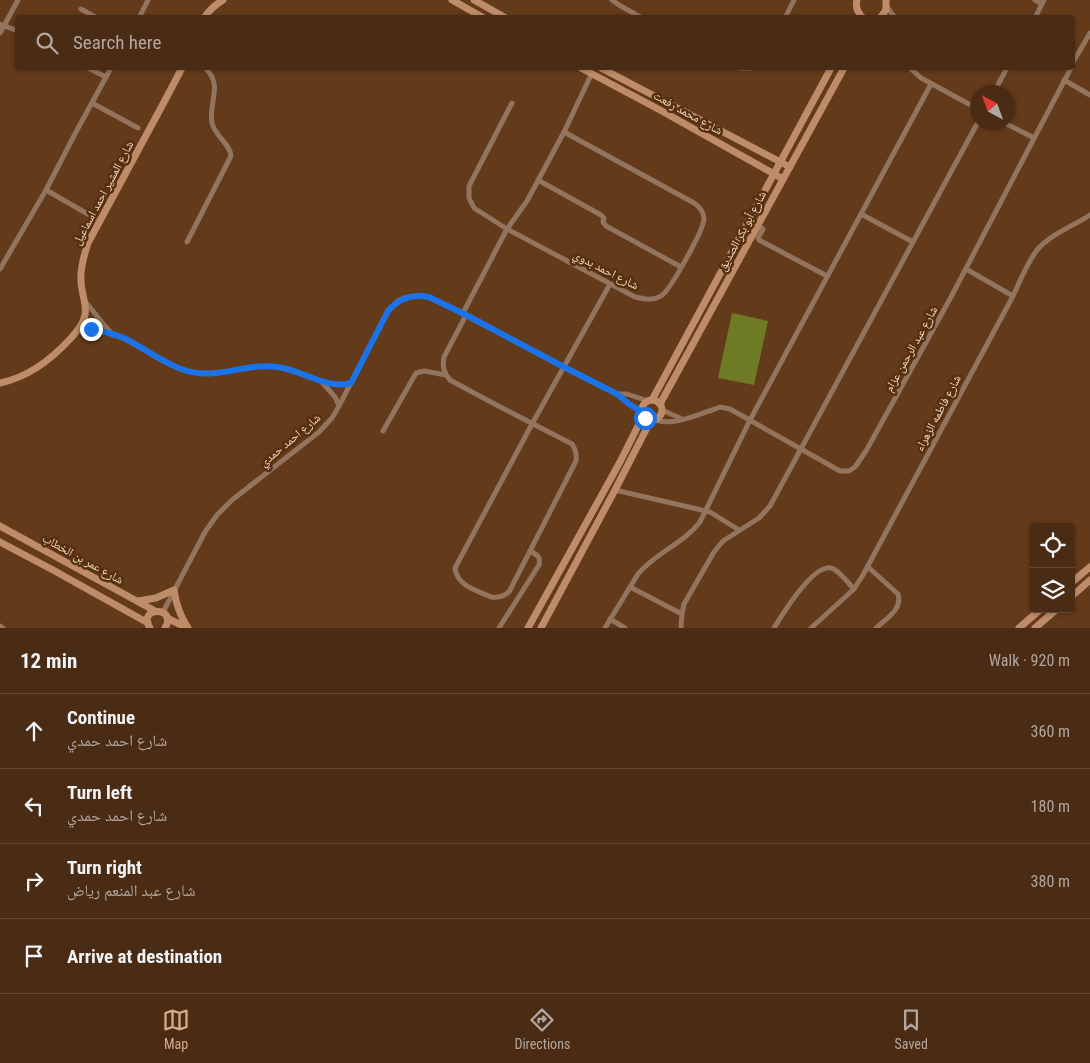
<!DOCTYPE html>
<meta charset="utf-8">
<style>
body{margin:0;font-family:"Roboto Condensed","Noto Naskh Arabic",sans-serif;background:#543822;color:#f1f3f6}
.controls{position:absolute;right:15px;bottom:15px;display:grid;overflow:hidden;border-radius:5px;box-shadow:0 1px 4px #0004}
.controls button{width:45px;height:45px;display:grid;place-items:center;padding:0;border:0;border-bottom:1px solid #614834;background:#4a2c14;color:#f1f3f6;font:25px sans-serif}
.compass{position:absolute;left:970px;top:85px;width:45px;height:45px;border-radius:50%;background:#4a2c14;box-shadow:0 1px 4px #0004;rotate:319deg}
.stop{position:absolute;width:15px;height:15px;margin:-11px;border:4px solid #1a73e8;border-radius:50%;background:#fff}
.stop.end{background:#1a73e8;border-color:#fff;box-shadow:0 1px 5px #0008}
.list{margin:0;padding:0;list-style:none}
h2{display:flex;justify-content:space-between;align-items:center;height:65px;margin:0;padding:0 20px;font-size:21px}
h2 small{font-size:16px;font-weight:400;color:#b2a7a0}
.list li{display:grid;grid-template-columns:32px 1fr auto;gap:15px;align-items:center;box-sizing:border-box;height:75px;padding:0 20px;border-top:1px solid #614834}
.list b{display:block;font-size:19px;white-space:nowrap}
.list p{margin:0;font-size:16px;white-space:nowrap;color:#b2a7a0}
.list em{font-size:16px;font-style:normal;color:#b2a7a0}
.icon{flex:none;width:28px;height:28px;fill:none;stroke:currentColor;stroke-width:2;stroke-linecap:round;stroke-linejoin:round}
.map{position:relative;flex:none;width:1090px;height:628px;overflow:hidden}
.search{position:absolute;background:#4a2c14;box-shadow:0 1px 4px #0004;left:15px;right:15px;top:15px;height:55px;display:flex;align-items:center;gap:12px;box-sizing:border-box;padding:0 18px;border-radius:5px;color:#b2a7a0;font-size:19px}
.sheet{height:365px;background:#4a2c14}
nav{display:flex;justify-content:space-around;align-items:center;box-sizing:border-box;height:70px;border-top:1px solid #614834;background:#4a2c14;font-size:14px;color:#b2a7a0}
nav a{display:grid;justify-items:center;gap:2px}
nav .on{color:#d6ab8b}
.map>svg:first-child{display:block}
.pitch{fill:#6f7a25}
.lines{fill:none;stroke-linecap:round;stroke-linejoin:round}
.street{stroke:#93745e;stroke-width:5}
.secondary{stroke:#be8c69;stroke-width:7}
.route{stroke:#1a73e8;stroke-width:6}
.labels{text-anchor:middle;stroke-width:5;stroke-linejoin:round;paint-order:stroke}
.street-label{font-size:12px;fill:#f2d9c8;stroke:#57300e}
</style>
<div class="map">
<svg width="1090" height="628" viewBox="0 0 1090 628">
<rect width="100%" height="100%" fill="#633a1a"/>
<polygon class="pitch" points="732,313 768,321 754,385 718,378"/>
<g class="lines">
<g class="street">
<polyline points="612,0 619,5 642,18"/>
<polyline points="1035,0 1042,4"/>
<polyline points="887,7 895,18"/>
<polyline points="81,9 97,18"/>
<polyline points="139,18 148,0"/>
<polyline points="785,18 794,0"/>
<polyline points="1035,18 1044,0"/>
<polyline points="0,24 18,31"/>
<polyline points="0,33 18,0"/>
<polyline points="1072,64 1090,33"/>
<polyline points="88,68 106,77"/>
<polyline points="740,68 751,68"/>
<polyline points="910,68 921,78 978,109"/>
<polyline points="1064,80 1090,95"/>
<polyline points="994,92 1007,68"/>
<polyline points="92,103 138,128"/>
<path d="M 512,103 L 469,186 L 469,198 L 474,208 L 507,229 L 635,297 C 644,299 653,301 661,296 C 670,291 704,229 704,219 C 704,212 700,207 694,203 L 564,132"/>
<polyline points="1003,122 1034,138"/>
<polyline points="538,180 601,215 604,218 603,222 606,226 681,267"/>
<polyline points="46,190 100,221"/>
<polyline points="861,214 913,242"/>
<polyline points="758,226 763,229 758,238 759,240 827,276"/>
<path d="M 187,242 L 231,156 C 231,145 215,136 212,123 C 208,103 224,85 205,68"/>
<polyline points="0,269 46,190 77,130 111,68"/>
<polyline points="966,269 1013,296"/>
<polyline points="85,301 104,325 113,335"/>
<polyline points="463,313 507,229 527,201 564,132 592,73"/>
<path d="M 466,315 L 444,357 C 442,367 444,373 450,380 C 490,402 531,423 572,444 C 576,450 577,454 576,461 L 509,592 C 503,597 498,598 491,597 C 476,590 457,586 455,568 L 532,424 L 610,284"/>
<path d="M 79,328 C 95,329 113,333 127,340 C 146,350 164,364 184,370 C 217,381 245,362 278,367 C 302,370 327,390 351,383"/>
<polyline points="321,381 335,397 339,406"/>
<polyline points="618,394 627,394 648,401"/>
<polyline points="662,410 682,419"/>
<path d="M 655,420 C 675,426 696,415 715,409 L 720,407 L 730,409 L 840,471 L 849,471 L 855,467 L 866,451 L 951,297 L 1071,68"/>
<polyline points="383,431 416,373 424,371 446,375"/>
<polyline points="615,490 710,512 739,530"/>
<path d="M 868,567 L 898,594 C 903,609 886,619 876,628"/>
<polyline points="630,587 682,614"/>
<polyline points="163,612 205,532 217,515 232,500 319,432 332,418 339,406 388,311 398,301 404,298 417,296 429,297 463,313 564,367 617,394 629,404 642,412"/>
<polyline points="610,619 625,628"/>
<polyline points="0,626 3,628"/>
<path d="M 499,628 L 539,565 C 541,556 537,555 530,551"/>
<path d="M 605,628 L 638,574 C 655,553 683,544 700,522 L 750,420 L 931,84"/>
<polyline points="681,628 682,614 684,604 714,552 723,541 759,518 770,506 978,122"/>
<path d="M 774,628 C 782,615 813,564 831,568 C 838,569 849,584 854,589"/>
<path d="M 811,628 L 854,589 L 863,575 L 1013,296 C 1020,281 1027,263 1037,250 C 1051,234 1073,226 1090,215"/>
</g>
<g class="secondary">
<polyline points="452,0 484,18"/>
<polyline points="474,0 506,18"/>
<path d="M 857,0 C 855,7 858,13 863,18"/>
<path d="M 204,18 C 209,10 215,5 223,0"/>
<polyline points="880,18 886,10 886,0"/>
<polyline points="581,68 660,110 783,179"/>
<polyline points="601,68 790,167"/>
<path d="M 0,383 C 29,377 51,360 71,338 C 77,331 83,325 85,315 C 87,304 81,292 81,281 C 80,268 84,255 88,243 L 163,104 L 182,68"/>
<circle cx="652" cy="410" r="10"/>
<polyline points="652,400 831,68"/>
<polyline points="660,404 844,68"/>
<polyline points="0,526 155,611"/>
<polyline points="0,542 53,570 148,623"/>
<polyline points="1071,583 1090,567"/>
<polyline points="1071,597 1090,580"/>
<path d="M 138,601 L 156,598 L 174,590 C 176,604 180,616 188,628"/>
<polyline points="167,618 187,628"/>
<path d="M 150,628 C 136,606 179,606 165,628"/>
<polyline points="528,628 620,462 643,416"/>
<polyline points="541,628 615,490 651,420"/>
<polyline points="1019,628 1041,609"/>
<polyline points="1035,628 1057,609"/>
</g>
</g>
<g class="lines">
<path class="route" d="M 91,329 C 102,331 114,334 124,338 C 144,348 163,363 184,370 C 217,381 245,362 278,367 C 302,370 327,390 351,383 L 388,311 C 399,298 413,294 429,297 L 466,315 L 564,367 L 617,394 L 629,404 L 642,412 L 645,418"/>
</g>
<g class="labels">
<g class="street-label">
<text transform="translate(688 113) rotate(29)" y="4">شارع محمد رفعت</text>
<text transform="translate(103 193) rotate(-62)" y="4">شارع المشير احمد اسماعيل</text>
<text transform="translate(742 231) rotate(-62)" y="4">شارع أبو بكر الصديق</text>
<text transform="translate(606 270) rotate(27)" y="4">شارع احمد بدوي</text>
<text transform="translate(911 349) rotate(-61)" y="4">شارع عبد الرحمن عزام</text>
<text transform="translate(938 413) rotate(-62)" y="4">شارع فاطمه الزهراء</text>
<text transform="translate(290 440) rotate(-40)" y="4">شارع احمد حمدي</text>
<text transform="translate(83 559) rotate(29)" y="4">شارع عمر بن الخطاب</text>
</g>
</g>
</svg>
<div class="controls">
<button><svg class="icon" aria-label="locate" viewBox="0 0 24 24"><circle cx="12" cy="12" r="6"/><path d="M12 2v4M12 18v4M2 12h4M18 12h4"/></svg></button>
<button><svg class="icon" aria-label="layers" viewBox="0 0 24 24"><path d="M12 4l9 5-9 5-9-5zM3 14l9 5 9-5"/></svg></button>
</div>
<svg class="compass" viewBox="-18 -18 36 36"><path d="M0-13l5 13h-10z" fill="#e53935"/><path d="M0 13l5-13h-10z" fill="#b2a7a0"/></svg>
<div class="stop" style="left:645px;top:418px"></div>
<div class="stop end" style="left:91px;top:329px"></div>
<div class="search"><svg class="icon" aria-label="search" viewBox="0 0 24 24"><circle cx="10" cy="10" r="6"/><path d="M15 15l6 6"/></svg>Search here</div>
</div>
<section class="sheet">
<h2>12 min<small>Walk · 920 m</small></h2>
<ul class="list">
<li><svg class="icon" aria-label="ahead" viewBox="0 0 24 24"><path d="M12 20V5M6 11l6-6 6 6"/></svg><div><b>Continue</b><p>شارع احمد حمدي</p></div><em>360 m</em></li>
<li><svg class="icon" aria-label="left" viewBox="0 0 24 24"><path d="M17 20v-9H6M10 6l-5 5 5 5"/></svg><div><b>Turn left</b><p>شارع احمد حمدي</p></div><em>180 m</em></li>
<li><svg class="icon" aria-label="right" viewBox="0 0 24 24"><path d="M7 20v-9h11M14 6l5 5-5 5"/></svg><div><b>Turn right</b><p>شارع عبد المنعم رياض</p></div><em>380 m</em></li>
<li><svg class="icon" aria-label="arrive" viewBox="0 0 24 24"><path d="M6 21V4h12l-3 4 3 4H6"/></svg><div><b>Arrive at destination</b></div></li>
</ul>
</section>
<nav>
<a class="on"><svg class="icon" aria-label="map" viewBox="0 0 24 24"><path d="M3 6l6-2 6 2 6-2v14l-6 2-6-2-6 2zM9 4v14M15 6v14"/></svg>Map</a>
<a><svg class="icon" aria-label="directions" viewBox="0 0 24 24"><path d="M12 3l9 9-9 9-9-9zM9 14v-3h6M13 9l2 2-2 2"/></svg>Directions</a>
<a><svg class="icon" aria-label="saved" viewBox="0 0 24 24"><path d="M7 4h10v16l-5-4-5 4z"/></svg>Saved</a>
</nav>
